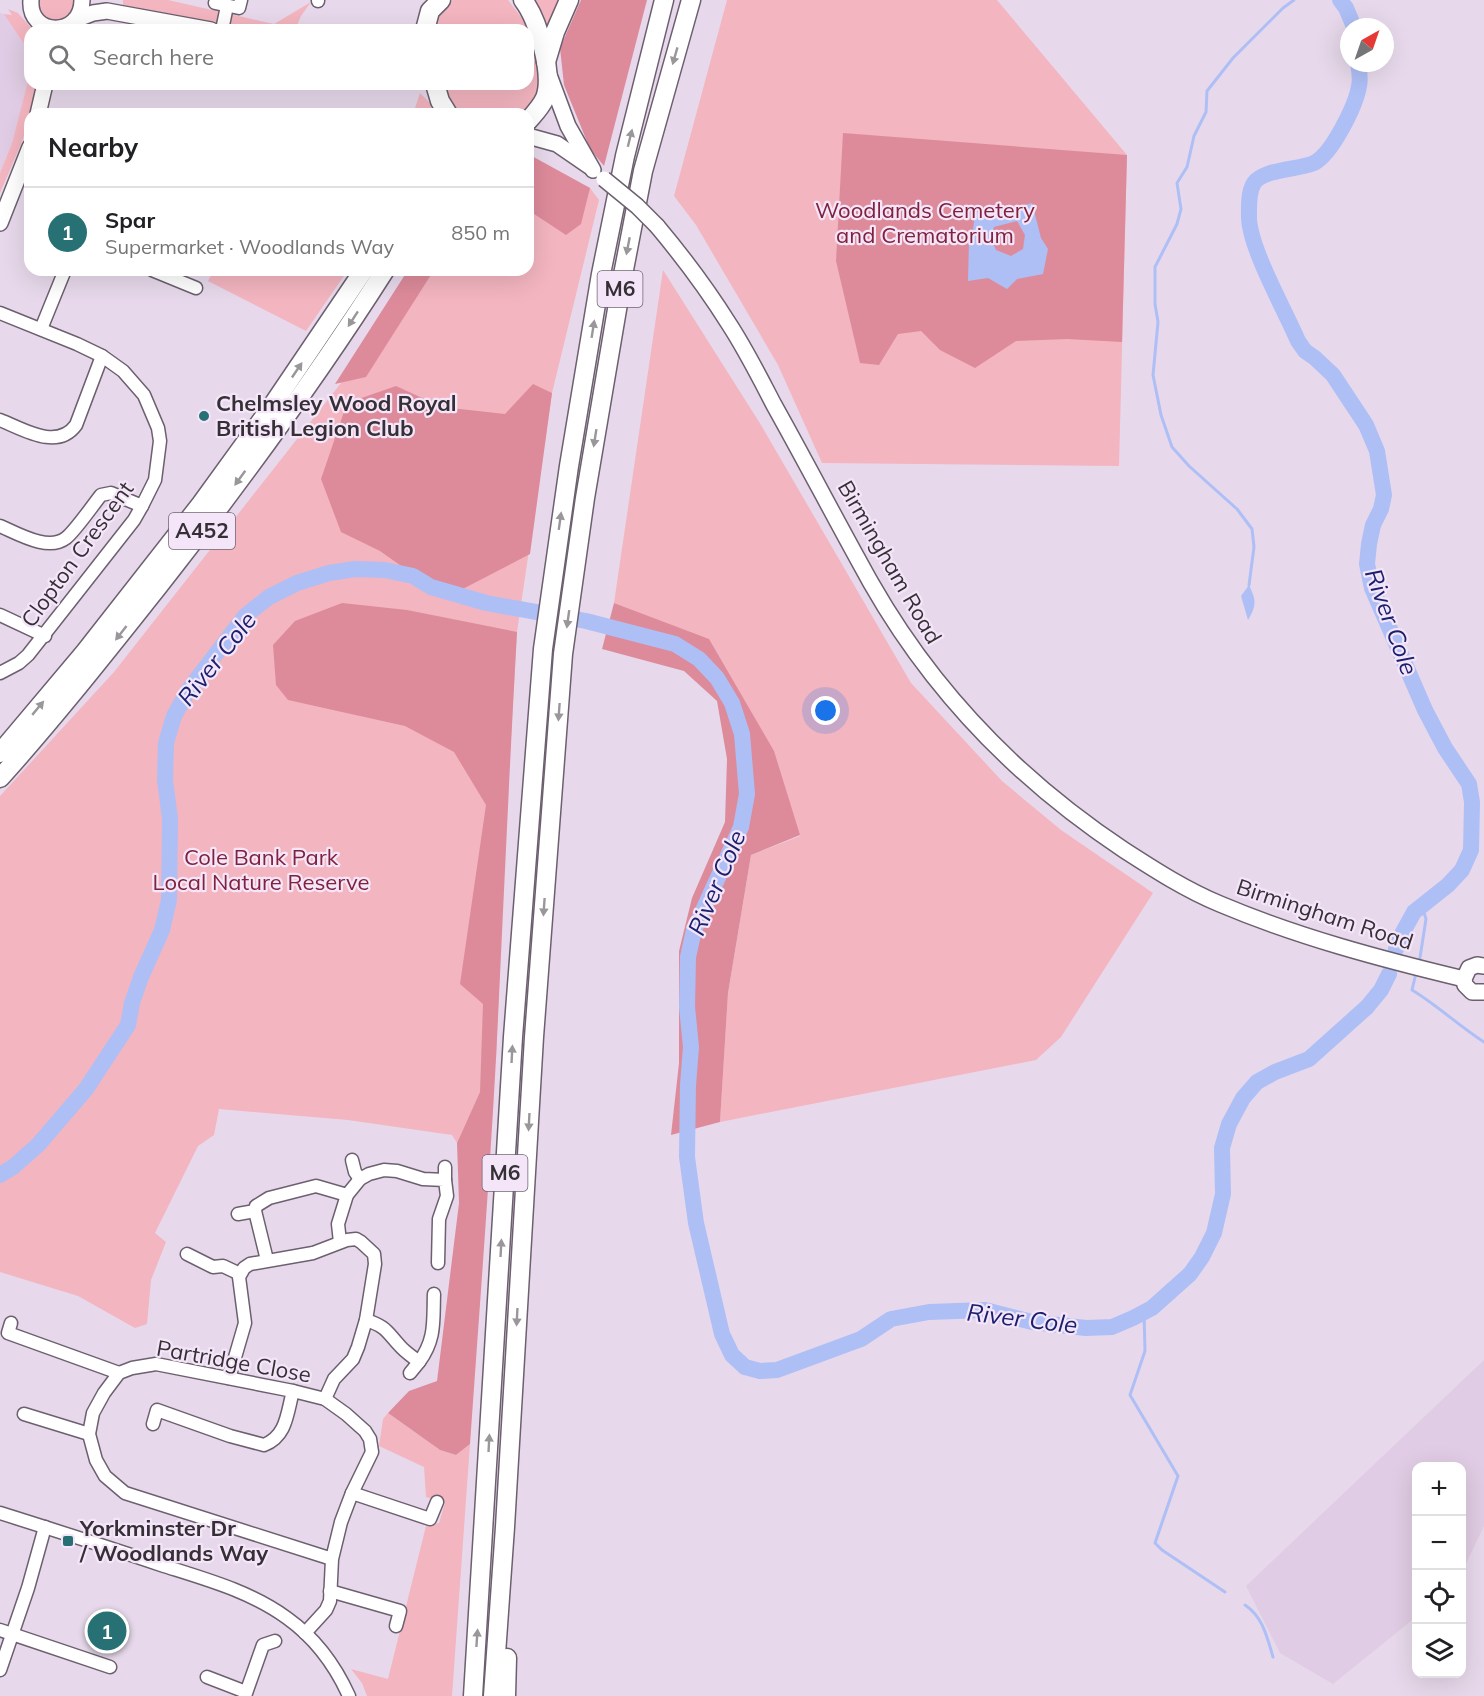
<!DOCTYPE html>
<meta charset="utf-8">
<style>
body{margin:0;font-family:Mulish,sans-serif;background:#f6f6f6;color:#202124}
.controls{position:absolute;right:18px;bottom:18px;display:grid;overflow:hidden;border-radius:12px;box-shadow:0 6px 24px #0002}
.controls button{width:54px;height:54px;display:grid;place-items:center;padding:0;border:0;border-bottom:2px solid #e0e0e0;background:#fff;color:#202124;font:30px sans-serif}
.compass{position:absolute;left:1340px;top:18px;width:54px;height:54px;border-radius:50%;background:#fff;box-shadow:0 6px 24px #0002;rotate:40deg}
.you{position:absolute;left:826px;top:711px;width:21px;height:21px;margin:-15px;border:4px solid #fff;border-radius:50%;background:#1a73e8;box-shadow:0 0 0 9px #1a73e833}
.badge{display:grid;place-items:center;width:39px;height:39px;border-radius:50%;background:#277175;color:#fff;font-size:20px;font-weight:700}
.pin{position:absolute;translate:-50% -50%;border:3px solid #fff;box-shadow:0 2px 6px #0006}
.list{margin:0;padding:0;list-style:none}
h2{display:flex;justify-content:space-between;align-items:center;height:78px;margin:0;padding:0 24px;font-size:26px}
h2 small{font-size:20px;font-weight:400;color:#757577}
.list li{display:grid;grid-template-columns:39px 1fr auto;gap:18px;align-items:center;box-sizing:border-box;height:90px;padding:0 24px;border-top:2px solid #e0e0e0}
.list b{display:block;font-size:22px;white-space:nowrap}
.list p{margin:0;font-size:20px;white-space:nowrap;color:#757577}
.list em{font-size:20px;font-style:normal;color:#757577}
.icon{flex:none;width:33px;height:33px;fill:none;stroke:currentColor;stroke-width:2;stroke-linecap:round;stroke-linejoin:round}
.map{position:relative;flex:none;width:1484px;height:1696px;overflow:hidden}
.search{position:absolute;background:#fff;box-shadow:0 6px 24px #0002;left:24px;top:24px;width:510px;height:66px;display:flex;align-items:center;gap:15px;box-sizing:border-box;padding:0 21px;border-radius:18px;color:#757577;font-size:22px}
.panel{position:absolute;background:#fff;box-shadow:0 6px 24px #0002;left:24px;top:108px;width:510px;height:168px;border-radius:18px}
.map>svg:first-child{display:block}
.built{fill:#e0cce4}
.green{fill:#f3b5c0}
.forest{fill:#dd8b9b}
.water{fill:#aebff6;fill-rule:evenodd}
.lines{fill:none;stroke-linecap:round;stroke-linejoin:round}
.stream{stroke:#aebff6;stroke-width:3}
.river{stroke:#aebff6;stroke-width:16}
.minor-casing{stroke:#6c606f;stroke-width:15}
.major-casing{stroke:#6c606f;stroke-width:18}
.highway-casing{stroke:#6c606f;stroke-width:21}
.minor{stroke:#fff;stroke-width:12}
.major{stroke:#fff;stroke-width:15}
.highway{stroke:#fff;stroke-width:18}
.major-bridge-casing{stroke:#6c606f;stroke-width:18;stroke-linecap:butt}
.major-bridge{stroke:#fff;stroke-width:15}
.oneway{fill:#9a979a}
.poi-dot{fill:#277175;stroke:#f4e6f8;stroke-width:2}
.labels{text-anchor:middle;stroke-width:4.5;stroke-linejoin:round;paint-order:stroke}
.shield{fill:#f4e6f8;stroke:#6e6670;stroke-width:1.5}
.shield-label{font-size:21px;font-weight:bold;fill:#352f36}
.park-label{font-size:22px;fill:#80213d;stroke:#f4e6f8}
.poi-label{font-size:22px;font-weight:bold;fill:#352f36;stroke:#f4e6f8;text-anchor:start}
.street-label{font-size:22px;fill:#352f36;stroke:#f4e6f8}
.water-label{font-size:24px;font-style:italic;fill:#19206d;stroke:#f4e6f8}
</style>
<div class="map">
<svg width="1484" height="1696" viewBox="0 0 1484 1696">
<rect width="100%" height="100%" fill="#e7d9eb"/>
<g class="built">
<polygon points="0,13 4,14 30,53 30,73 12,143 0,173"/>
<polygon points="1484,1360 1484,1526 1462,1572 1462,1466 1416,1466 1416,1617 1333,1684 1280,1653 1246,1586"/>
</g>
<g class="green">
<polygon points="35,0 75,0 74,10 64,20 50,22 39,14"/>
<polygon points="123,0 168,0 274,24 311,2 301,16 295,30 268,30 123,8"/>
<polygon points="453,0 508,0 525,22 527,30 432,30 441,10"/>
<polygon points="532,0 563,0 547,37"/>
<polygon points="727,0 997,0 1127,155 1119,466 822,463 778,365 696,225 674,196"/>
<polygon points="8,9 18,13 33,30 30,30 30,53 4,14 12,15"/>
<path d="M 528,33 C 536,61 548,92 523,114 L 455,114 L 440,84 L 528,84 Z"/>
<polygon points="30,73 30,84 37,84 23,139 0,193 0,173 12,143"/>
<polygon points="420,93 431,104 431,114 413,114"/>
<polygon points="528,154 590,188 599,200 552,393 517,632 506,823 496,1058 457,1143 452,1135 348,1120 219,1109 214,1135 198,1146 155,1233 166,1242 151,1280 147,1324 135,1328 78,1296 0,1272 0,796 114,672 341,383 410,270 528,270"/>
<polygon points="214,270 348,270 306,331 208,281"/>
<polygon points="663,270 761,425 911,683 1002,781 1061,830 1153,893 1061,1037 1036,1060 720,1122 728,993 751,855 800,836 709,640 614,603"/>
<polygon points="388,1413 440,1450 456,1455 470,1444 452,1696 367,1696 362,1683 351,1669 388,1679 426,1526 439,1523 445,1503 426,1497 424,1467 379,1446 383,1419"/>
</g>
<g class="forest">
<polygon points="581,0 647,0 604,166 590,149 564,85 560,48"/>
<polygon points="843,133 1127,155 1122,342 1067,339 1016,341 975,368 940,350 921,331 898,334 879,365 860,363 836,261"/>
<polygon points="528,154 590,188 581,224 566,235 528,210"/>
<polygon points="408,270 434,270 366,377 335,384"/>
<polygon points="533,384 552,393 530,554 453,594 431,587 380,551 341,532 321,479 347,403 396,386 442,407 505,414"/>
<path d="M 342,603 L 407,610 L 517,632 C 509,774 503,917 496,1059 C 489,1187 479,1316 470,1444 L 456,1455 L 440,1450 L 388,1413 L 409,1391 L 437,1381 L 459,1203 L 457,1143 L 480,1092 L 483,1004 L 460,984 L 486,805 L 454,752 L 405,726 L 288,700 L 276,685 L 273,645 L 295,621 Z"/>
<polygon points="614,603 709,639 774,751 800,835 751,855 728,993 720,1122 671,1135 679,1063 679,951 692,898 725,822 727,759 717,701 684,671 602,649"/>
</g>
<g class="water">
<path d="M 1032,203 L 1041,238 L 1048,249 L 1043,274 L 1017,279 L 1007,289 L 988,278 L 968,281 L 969,242 L 973,230 L 975,214 L 993,205 L 1015,208 ZM 1017,221 L 1025,235 L 1023,249 L 1011,256 L 996,250 L 991,239 L 994,227 Z"/>
<path d="M 1249,585 C 1256,600 1257,605 1248,620 L 1241,596 Z"/>
</g>
<g class="lines">
<g class="stream">
<polyline points="1249,585 1254,547 1252,529 1237,509 1189,466 1172,447 1161,415 1153,375 1158,322 1155,304 1155,267 1177,224 1181,209 1177,183 1187,167 1194,136 1206,112 1207,91 1233,58 1283,8 1294,0"/>
<polyline points="1419,964 1426,919 1422,906"/>
<path d="M 1416,973 L 1412,990 C 1437,1005 1459,1026 1484,1042"/>
<polyline points="1144,1312 1145,1351 1130,1395 1178,1476 1155,1543 1162,1550 1225,1592"/>
<path d="M 1245,1605 C 1263,1617 1267,1637 1273,1657"/>
</g>
<g class="river">
<polyline points="1340,0 1346,8 1354,27"/>
<path d="M 1358,63 C 1359,70 1361,79 1359,86 C 1356,105 1332,154 1314,163 C 1298,170 1263,169 1254,183 C 1248,192 1249,208 1249,218 C 1250,249 1285,310 1298,341 L 1305,351 L 1315,358 L 1333,375 L 1366,425 L 1377,451 L 1384,495 L 1381,509 L 1373,525 L 1369,544 L 1367,564 L 1372,588 L 1425,710 L 1445,748 L 1469,784 L 1472,802 L 1471,850 L 1462,870 L 1448,885 L 1414,912 L 1403,932 L 1396,949"/>
<polyline points="0,1175 13,1167 38,1145 86,1089 128,1025 132,1003 141,977 162,930 169,900 170,819 165,780 166,743 174,716 189,689 245,616 269,597 297,583 329,573 355,569 385,570 413,576 431,587 486,603 586,621 675,644 699,659 717,678 732,703 742,734 747,794 741,827 694,930 688,957 687,1007 691,1047 688,1085 687,1157 696,1223 722,1334 732,1355 745,1367 760,1371 777,1370 861,1339 891,1319 929,1312 985,1310 1032,1322 1086,1328 1112,1327 1133,1318 1152,1308 1190,1274 1202,1257 1214,1233 1223,1194 1222,1148 1229,1124 1243,1098 1257,1082 1275,1072 1309,1059 1367,1007 1381,990 1389,974"/>
</g>
<g class="minor-casing">
<g id="minor">
<polyline points="318,1 318,0"/>
<polyline points="215,3 239,8 241,0"/>
<polyline points="222,30 227,6"/>
<polyline points="152,270 196,288"/>
<polyline points="0,313 77,344 102,356 123,371 144,395 158,428 160,441 155,480 142,506 134,520 28,655 19,663 0,673"/>
<polyline points="41,329 65,270"/>
<path d="M 0,420 C 23,429 57,451 76,425 L 102,356"/>
<path d="M 0,526 C 17,533 48,552 66,538 C 75,531 93,505 101,495 L 111,493 L 142,506"/>
<polyline points="0,615 45,636"/>
<polyline points="352,1160 355,1172 360,1179"/>
<polyline points="445,1180 445,1167"/>
<polyline points="238,1214 255,1211"/>
<polyline points="340,1242 338,1224 347,1195 360,1179 369,1174 384,1170 397,1171 423,1179 445,1180 447,1196 439,1219 438,1263"/>
<polyline points="187,1254 213,1267 223,1266 240,1274"/>
<polyline points="267,1260 255,1211 256,1206 269,1198 316,1186 347,1195"/>
<path d="M 366,1320 C 387,1327 386,1331 400,1346 C 405,1352 413,1357 419,1362 C 436,1339 433,1321 434,1294"/>
<polyline points="11,1323 8,1333 119,1373"/>
<polyline points="410,1373 419,1362"/>
<polyline points="229,1378 245,1323 239,1277 244,1268 250,1264 313,1253 347,1240 356,1239 361,1242 374,1254 375,1264 366,1320 358,1347 353,1359 334,1379 325,1399"/>
<polyline points="24,1414 89,1434"/>
<path d="M 153,1424 L 157,1410 L 230,1436 L 264,1445 C 287,1436 287,1413 293,1391"/>
<polyline points="352,1493 430,1519 437,1502"/>
<path d="M 0,1513 C 54,1530 108,1547 161,1565 C 205,1579 250,1591 287,1618 C 315,1638 335,1665 349,1696"/>
<polyline points="330,1591 400,1611 396,1626"/>
<polyline points="0,1630 110,1667"/>
<polyline points="305,1633 326,1610 330,1601 332,1559 341,1522 352,1493 372,1452 370,1439 365,1431 346,1414 325,1399 293,1391 156,1364 132,1368 119,1373 104,1393 93,1413 89,1434 96,1460 105,1476 125,1493 332,1559"/>
<polyline points="0,1670 28,1588 45,1527"/>
<polyline points="207,1677 246,1692"/>
<polyline points="245,1696 263,1645 275,1641"/>
</g>
</g>
<g class="major-casing">
<g id="major">
<path d="M 31,0 C 28,37 82,38 82,0"/>
<polyline points="75,20 93,13 107,11 211,30"/>
<polyline points="549,75 568,126 593,170"/>
<polyline points="38,114 45,84"/>
<polyline points="528,136 557,144 589,166"/>
<polyline points="0,223 30,147"/>
<path d="M 657,226 C 683,257 707,289 729,324 C 746,350 760,378 774,405 C 807,464 838,524 871,583 C 933,692 1020,781 1124,850 C 1155,870 1186,890 1220,904 C 1298,937 1381,959 1464,979"/>
<polyline points="1484,966 1477,965 1469,968 1464,979 1465,985 1472,992 1484,992"/>
</g>
</g>
<g class="highway-casing">
<g id="highway">
<path d="M 523,0 C 538,19 554,75 545,98 C 541,107 534,114 528,121"/>
<polyline points="425,30 430,11 441,0"/>
<polyline points="546,62 555,32 569,0"/>
<polyline points="435,84 440,101 448,114"/>
<polyline points="0,753 85,652 201,504 272,406 364,270"/>
<path d="M 0,778 C 55,717 106,652 157,588 C 237,486 315,380 385,270"/>
<polyline points="473,1696 513,1037 543,649 569,466 601,274 625,156 664,0"/>
<polyline points="493,1696 505,1527 534,1037 563,654 585,498 622,280 643,171 691,0"/>
<polyline points="506,1696 507,1658"/>
</g>
</g>
<use href="#minor" class="minor"/>
<use href="#major" class="major"/>
<use href="#highway" class="highway"/>
<g class="major-bridge-casing">
<polyline id="major-bridge" points="604,179 637,206 657,226"/>
</g>
<use href="#major-bridge" class="major-bridge"/>
</g>
<defs><path id="oneway-solid" d="M-6-.8H1V-3.2L6.5 0L1 3.2V.8H-6Z" transform="scale(1.5)"/></defs>
<g class="oneway">
<use href="#oneway-solid" transform="translate(675 56) rotate(106)"/>
<use href="#oneway-solid" transform="translate(630 138) rotate(-76)"/>
<use href="#oneway-solid" transform="translate(628 246) rotate(101)"/>
<use href="#oneway-solid" transform="translate(353 319) rotate(123)"/>
<use href="#oneway-solid" transform="translate(593 329) rotate(-81)"/>
<use href="#oneway-solid" transform="translate(297 370) rotate(-56)"/>
<use href="#oneway-solid" transform="translate(595 438) rotate(99)"/>
<use href="#oneway-solid" transform="translate(240 478) rotate(126)"/>
<use href="#oneway-solid" transform="translate(560 521) rotate(-82)"/>
<use href="#oneway-solid" transform="translate(568 619) rotate(98)"/>
<use href="#oneway-solid" transform="translate(121 633) rotate(128)"/>
<use href="#oneway-solid" transform="translate(38 708) rotate(-50)"/>
<use href="#oneway-solid" transform="translate(559 712) rotate(94)"/>
<use href="#oneway-solid" transform="translate(544 907) rotate(94)"/>
<use href="#oneway-solid" transform="translate(512 1054) rotate(-87)"/>
<use href="#oneway-solid" transform="translate(529 1122) rotate(93)"/>
<use href="#oneway-solid" transform="translate(501 1248) rotate(-87)"/>
<use href="#oneway-solid" transform="translate(517 1317) rotate(93)"/>
<use href="#oneway-solid" transform="translate(489 1443) rotate(-87)"/>
<use href="#oneway-solid" transform="translate(477 1638) rotate(-86)"/>
</g>
<g class="poi-dot">
<circle cx="204" cy="416" r="6"/>
<rect x="62" y="1535" width="12" height="12" rx="3"/>
</g>
<g class="labels">
<g class="shield">
<rect x="597.5" y="271" width="45" height="36" rx="4.5"/>
<rect x="169" y="513" width="66" height="36" rx="4.5"/>
<rect x="482.5" y="1155" width="45" height="36" rx="4.5"/>
</g>
<g class="shield-label">
<text x="620" y="296">M6</text>
<text x="202" y="538">A452</text>
<text x="505" y="1180">M6</text>
</g>
<g class="park-label">
<text x="925" y="218">Woodlands Cemetery<tspan x="925" dy="25">and Crematorium</tspan></text>
<text x="261" y="865">Cole Bank Park<tspan x="261" dy="25">Local Nature Reserve</tspan></text>
</g>
<g class="poi-label">
<text x="216" y="411">Chelmsley Wood Royal<tspan x="216" dy="25">British Legion Club</tspan></text>
<text x="80" y="1536">Yorkminster Dr<tspan x="80" dy="25">/ Woodlands Way</tspan></text>
</g>
<g class="street-label">
<text transform="translate(77 554) rotate(-54)" y="8">Clopton Crescent</text>
<text transform="translate(890 562) rotate(60)" y="8">Birmingham Road</text>
<text transform="translate(1325 914) rotate(18)" y="8">Birmingham Road</text>
<text transform="translate(234 1361) rotate(10)" y="8">Partridge Close</text>
</g>
<g class="water-label">
<text transform="translate(1391 622) rotate(70)" y="8">River Cole</text>
<text transform="translate(217 659) rotate(-52)" y="8">River Cole</text>
<text transform="translate(717 883) rotate(-67)" y="8">River Cole</text>
<text transform="translate(1022 1319) rotate(7)" y="8">River Cole</text>
</g>
</g>
</svg>
<div class="controls">
<button>+</button>
<button>−</button>
<button><svg class="icon" aria-label="locate" viewBox="0 0 24 24"><circle cx="12" cy="12" r="6"/><path d="M12 2v4M12 18v4M2 12h4M18 12h4"/></svg></button>
<button><svg class="icon" aria-label="layers" viewBox="0 0 24 24"><path d="M12 4l9 5-9 5-9-5zM3 14l9 5 9-5"/></svg></button>
</div>
<svg class="compass" viewBox="-18 -18 36 36"><path d="M0-13l5 13h-10z" fill="#e53935"/><path d="M0 13l5-13h-10z" fill="#757577"/></svg>
<div class="you"></div>
<div class="pin badge" style="left:107px;top:1631px">1</div>
<div class="search"><svg class="icon" aria-label="search" viewBox="0 0 24 24"><circle cx="10" cy="10" r="6"/><path d="M15 15l6 6"/></svg>Search here</div>
<section class="panel">
<h2>Nearby<small></small></h2>
<ul class="list">
<li><span class="badge">1</span><div><b>Spar</b><p>Supermarket · Woodlands Way</p></div><em>850 m</em></li>
</ul>
</section>
</div>
